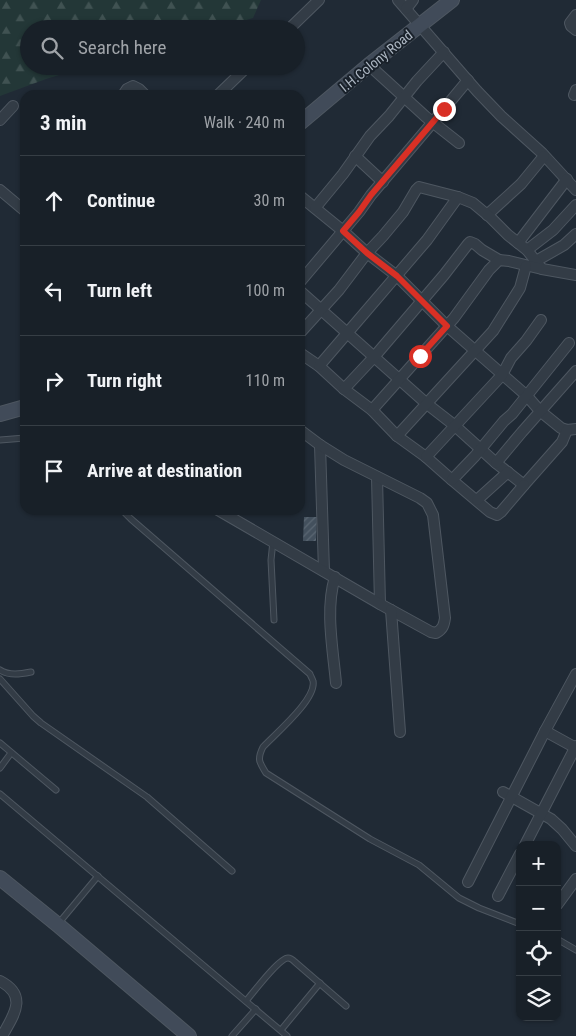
<!DOCTYPE html>
<meta charset="utf-8">
<style>
body{margin:0;font-family:"Roboto Condensed",sans-serif;background:#252d34;color:#f1f3f6}
.controls{position:absolute;right:15px;bottom:15px;display:grid;overflow:hidden;border-radius:10px;box-shadow:0 1px 4px #0004}
.controls button{width:45px;height:45px;display:grid;place-items:center;padding:0;border:0;border-bottom:1px solid #363e45;background:#182028;color:#f1f3f6;font:25px sans-serif}
.stop{position:absolute;width:15px;height:15px;margin:-11px;border:4px solid #d93025;border-radius:50%;background:#fff}
.stop.end{background:#d93025;border-color:#fff;box-shadow:0 1px 5px #0008}
.list{margin:0;padding:0;list-style:none}
h2{display:flex;justify-content:space-between;align-items:center;height:65px;margin:0;padding:0 20px;font-size:21px}
h2 small{font-size:16px;font-weight:400;color:#9fa3a8}
.list li{display:grid;grid-template-columns:32px 1fr auto;gap:15px;align-items:center;box-sizing:border-box;height:90px;padding:0 20px;border-top:1px solid #363e45}
.list b{display:block;font-size:19px;white-space:nowrap}
.list em{font-size:16px;font-style:normal;color:#9fa3a8}
.icon{flex:none;width:28px;height:28px;fill:none;stroke:currentColor;stroke-width:2;stroke-linecap:round;stroke-linejoin:round}
.map{position:relative;flex:none;width:576px;height:1036px;overflow:hidden}
.search{position:absolute;background:#182028;box-shadow:0 1px 4px #0004;left:20px;top:20px;width:285px;height:55px;display:flex;align-items:center;gap:12px;box-sizing:border-box;padding:0 18px;border-radius:28px;color:#9fa3a8;font-size:19px}
.panel{position:absolute;background:#182028;box-shadow:0 1px 4px #0004;left:20px;top:90px;width:285px;height:425px;border-radius:15px}
.map>svg:first-child{display:block}
.forest{fill:url(#forest-firs)}
.building{fill:url(#building-hatch)}
.lines{fill:none;stroke-linecap:round;stroke-linejoin:round}
.lane-casing{stroke:#4e5761;stroke-width:7}
.street-casing{stroke:#4e5761;stroke-width:12}
.secondary-casing{stroke:#4e5761;stroke-width:16}
.lane{stroke:#333c46;stroke-width:5}
.street{stroke:#333c46;stroke-width:10}
.secondary{stroke:#414b59;stroke-width:14}
.route{stroke:#d93025;stroke-width:6}
.labels{text-anchor:middle;stroke-width:4;stroke-linejoin:round;paint-order:stroke}
.street-label{font-size:14px;fill:#adb7c3;stroke:#19212a}
</style>
<div class="map">
<svg width="576" height="1036" viewBox="0 0 576 1036">
<defs>
<pattern id="forest-firs" width="22" height="20" patternUnits="userSpaceOnUse" patternTransform="scale(1.25)"><rect width="22" height="20" fill="#233737"/><path d="M5 1l3.5 6h-7zM16 11l3.5 6h-7z" fill="#405252"/></pattern>
<pattern id="building-hatch" width="6" height="6" patternUnits="userSpaceOnUse" patternTransform="scale(1.25)"><rect width="6" height="6" fill="#43505d"/><path d="M-1 1l2-2M0 6l6-6M5 7l2-2" fill="none" stroke="#5b6773"/></pattern>
</defs>
<rect width="100%" height="100%" fill="#202a35"/>
<polygon class="forest" points="0,0 261,0 253,18 218,29 29,29 29,66 89,66 46,79 0,96"/>
<polygon class="building" points="304,517 317,517 316,541 303,541"/>
<g class="lines">
<g class="lane-casing">
<g id="lane">
<polyline points="0,440 25,438"/>
<path d="M 122,510 L 131,519 L 310,674 C 310,675 313,680 313,681 C 317,699 275,734 263,747 C 257,759 259,762 266,773 L 370,839 L 419,865 L 459,898 L 479,908 L 520,924"/>
<polyline points="273,541 271,560 274,620"/>
<path d="M 0,670 C 9,676 21,674 31,672"/>
<polyline points="0,679 33,716 41,723 147,797 232,871"/>
<polyline points="0,743 56,790"/>
<polyline points="0,768 11,753"/>
<polyline points="0,794 287,1036"/>
<polyline points="58,924 98,876"/>
<polyline points="557,939 576,950"/>
<path d="M 246,1001 C 253,993 279,958 288,958 C 291,958 293,960 295,962 L 346,1006"/>
<polyline points="281,1030 320,983"/>
<polyline points="232,1036 256,1009"/>
</g>
</g>
<g class="street-casing">
<g id="street">
<polyline points="398,0 477,91 501,116 542,153 576,190"/>
<polyline points="406,9 413,0"/>
<polyline points="576,15 570,23 571,26 576,30"/>
<polyline points="289,29 319,0"/>
<polyline points="369,65 426,117 459,143"/>
<polyline points="123,95 127,89 133,86 139,89 145,95"/>
<polyline points="218,95 248,66"/>
<polyline points="574,95 576,90"/>
<polyline points="0,120 13,106"/>
<polyline points="355,156 383,182"/>
<polyline points="0,190 25,211"/>
<polyline points="300,196 343,231 367,253 397,276 447,326 527,396 540,411 561,428 567,430 576,429"/>
<polyline points="315,208 343,174 370,136 389,116 417,81 444,52"/>
<polyline points="487,215 521,184 544,156"/>
<polyline points="518,243 567,179"/>
<polyline points="527,250 553,230 576,205"/>
<polyline points="536,261 564,245 576,234"/>
<polyline points="300,282 359,212 371,195 444,109 468,80"/>
<polyline points="300,291 427,404 454,425 496,463 524,485 562,442 567,430"/>
<polyline points="300,333 339,290 367,253 383,236 403,212 416,190 419,187 458,197 473,203 491,218 508,235 527,250 542,269"/>
<polyline points="300,353 319,366 344,389 372,410 397,436 426,457 452,480 490,512 497,515 501,512 524,485"/>
<polyline points="319,366 427,240 458,197"/>
<polyline points="344,389 374,357 444,275 468,244 470,242 475,244 482,250 499,260"/>
<polyline points="372,410 454,318 489,270 499,260 509,261 542,269 576,275"/>
<polyline points="397,436 493,331 520,288 526,266"/>
<polyline points="320,445 324,571"/>
<polyline points="426,457 502,375 511,358 526,341 541,320"/>
<polyline points="496,463 522,432 576,371"/>
<polyline points="377,477 380,604"/>
<polyline points="452,480 475,456 504,421 512,414 569,343"/>
<polyline points="477,500 508,472"/>
<path d="M 218,510 L 380,604 L 431,632 L 436,633 C 443,629 444,625 445,618 L 433,515 L 427,503 L 420,498 L 344,460 L 320,445 L 300,430"/>
<path d="M 335,577 C 325,609 333,650 336,683"/>
<polyline points="391,610 400,732"/>
<polyline points="545,731 576,748"/>
<polyline points="503,792 551,819 562,829 576,846"/>
<polyline points="525,845 576,746"/>
<polyline points="468,882 545,731 576,674"/>
<polyline points="498,896 520,854"/>
<polyline points="557,905 576,879"/>
<path d="M 0,981 C 29,996 13,1016 2,1036"/>
</g>
</g>
<g class="secondary-casing">
<g id="secondary">
<polyline points="300,123 369,65 452,0"/>
<polyline points="0,414 25,407"/>
<polyline points="0,878 58,925 189,1036"/>
</g>
</g>
<use href="#lane" class="lane"/>
<use href="#street" class="street"/>
<use href="#secondary" class="secondary"/>
</g>
<g class="lines">
<polyline class="route" points="420,356 447,326 397,276 367,253 343,231 359,212 371,195 444,109"/>
</g>
<g class="labels">
<g class="street-label">
<text transform="translate(376 61) rotate(-39)" y="5">I.H.Colony Road</text>
</g>
</g>
</svg>
<div class="controls">
<button>+</button>
<button>−</button>
<button><svg class="icon" aria-label="locate" viewBox="0 0 24 24"><circle cx="12" cy="12" r="6"/><path d="M12 2v4M12 18v4M2 12h4M18 12h4"/></svg></button>
<button><svg class="icon" aria-label="layers" viewBox="0 0 24 24"><path d="M12 4l9 5-9 5-9-5zM3 14l9 5 9-5"/></svg></button>
</div>
<div class="stop" style="left:420px;top:356px"></div>
<div class="stop end" style="left:444px;top:109px"></div>
<div class="search"><svg class="icon" aria-label="search" viewBox="0 0 24 24"><circle cx="10" cy="10" r="6"/><path d="M15 15l6 6"/></svg>Search here</div>
<section class="panel">
<h2>3 min<small>Walk · 240 m</small></h2>
<ul class="list">
<li><svg class="icon" aria-label="ahead" viewBox="0 0 24 24"><path d="M12 20V5M6 11l6-6 6 6"/></svg><div><b>Continue</b></div><em>30 m</em></li>
<li><svg class="icon" aria-label="left" viewBox="0 0 24 24"><path d="M17 20v-9H6M10 6l-5 5 5 5"/></svg><div><b>Turn left</b></div><em>100 m</em></li>
<li><svg class="icon" aria-label="right" viewBox="0 0 24 24"><path d="M7 20v-9h11M14 6l5 5-5 5"/></svg><div><b>Turn right</b></div><em>110 m</em></li>
<li><svg class="icon" aria-label="arrive" viewBox="0 0 24 24"><path d="M6 21V4h12l-3 4 3 4H6"/></svg><div><b>Arrive at destination</b></div></li>
</ul>
</section>
</div>
